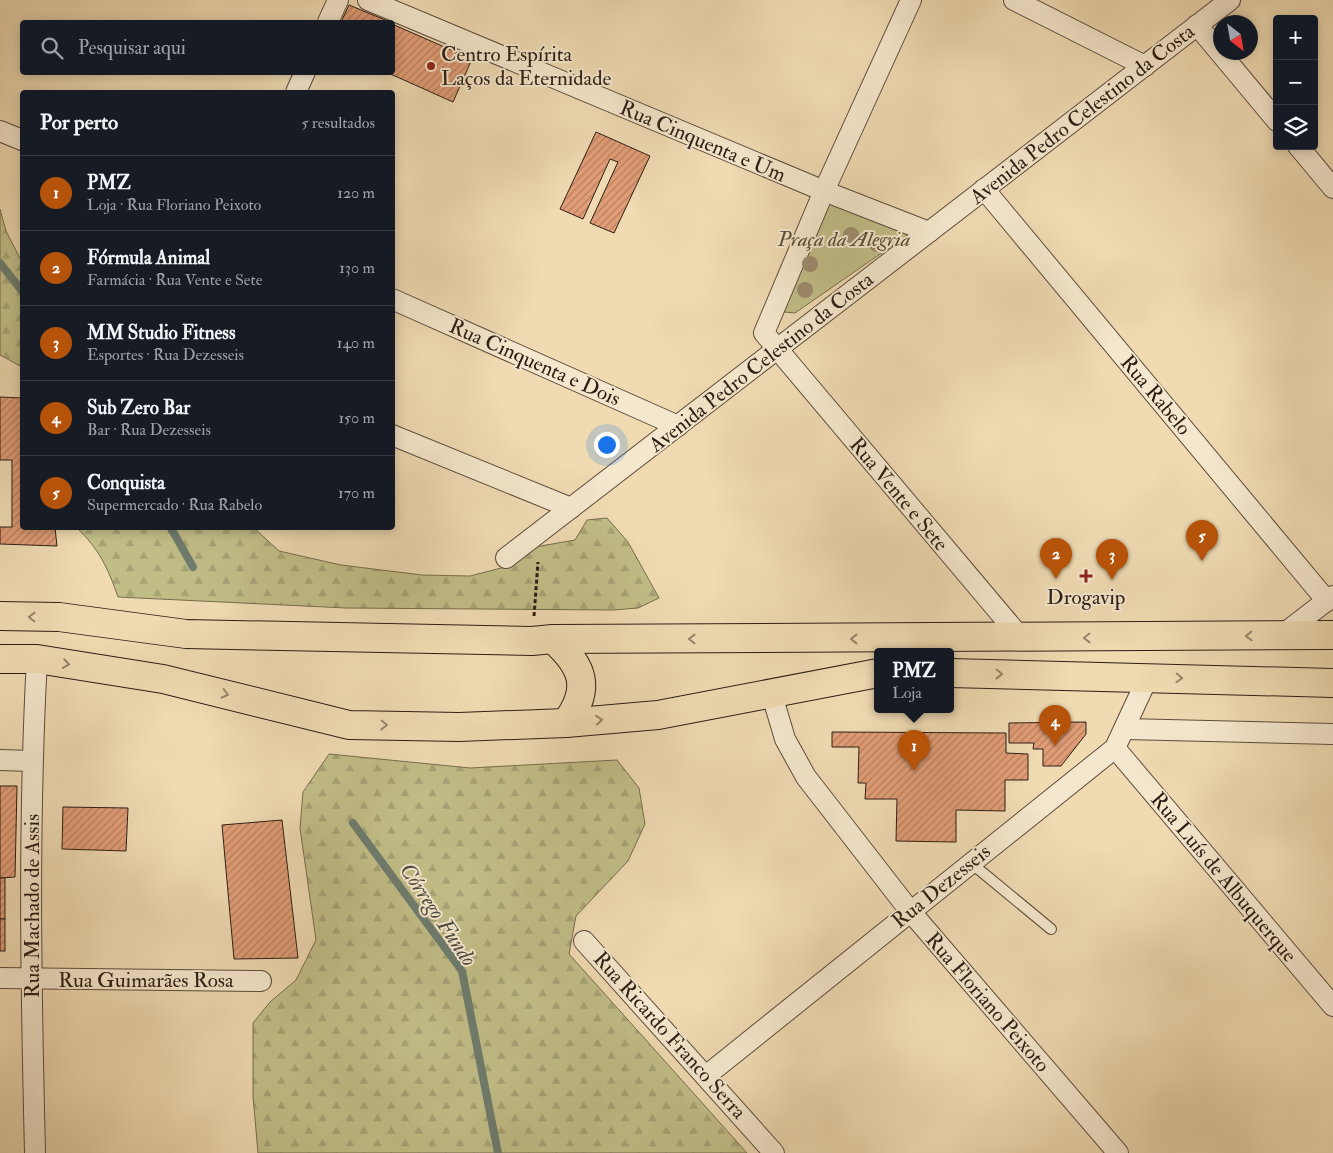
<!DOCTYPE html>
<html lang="pt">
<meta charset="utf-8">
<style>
body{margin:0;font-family:"IM FELL Double Pica",serif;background:#20242c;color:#f1f3f6}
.controls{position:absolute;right:15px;top:15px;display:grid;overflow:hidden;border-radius:5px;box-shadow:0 2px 12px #0003}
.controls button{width:45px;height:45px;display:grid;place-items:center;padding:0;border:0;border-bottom:1px solid #363941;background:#171b24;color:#f1f3f6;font:25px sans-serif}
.compass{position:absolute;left:1213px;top:15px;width:45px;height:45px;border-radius:50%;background:#171b24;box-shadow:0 2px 12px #0003;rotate:149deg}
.you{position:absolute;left:606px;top:444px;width:18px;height:18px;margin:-12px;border:4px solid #fff;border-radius:50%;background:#1a73e8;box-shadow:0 0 0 8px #1a73e833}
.badge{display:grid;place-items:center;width:32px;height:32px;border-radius:50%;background:#b45309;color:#fff;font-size:16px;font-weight:700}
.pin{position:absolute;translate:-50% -41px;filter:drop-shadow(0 1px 2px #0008)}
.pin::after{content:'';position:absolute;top:26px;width:18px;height:15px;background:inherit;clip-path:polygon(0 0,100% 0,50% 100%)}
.popup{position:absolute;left:874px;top:648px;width:80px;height:65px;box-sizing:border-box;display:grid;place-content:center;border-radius:5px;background:#171b24;filter:drop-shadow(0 1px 4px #0005);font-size:16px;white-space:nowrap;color:#9ea1a6}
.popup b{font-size:19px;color:#f1f3f6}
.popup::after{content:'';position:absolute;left:50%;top:100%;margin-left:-10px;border:10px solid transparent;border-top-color:#171b24}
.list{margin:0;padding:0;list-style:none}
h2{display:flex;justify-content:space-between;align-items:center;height:65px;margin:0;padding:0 20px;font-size:21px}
h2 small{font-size:16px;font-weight:400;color:#9ea1a6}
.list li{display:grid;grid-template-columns:32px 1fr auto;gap:15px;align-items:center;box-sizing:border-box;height:75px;padding:0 20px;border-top:1px solid #363941}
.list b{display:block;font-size:19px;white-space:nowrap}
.list p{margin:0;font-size:16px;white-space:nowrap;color:#9ea1a6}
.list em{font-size:16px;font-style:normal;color:#9ea1a6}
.icon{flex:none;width:28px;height:28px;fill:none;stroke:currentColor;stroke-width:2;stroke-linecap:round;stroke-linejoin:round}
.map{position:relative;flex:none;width:1333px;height:1153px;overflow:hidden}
.search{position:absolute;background:#171b24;box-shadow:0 2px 12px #0003;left:20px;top:20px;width:375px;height:55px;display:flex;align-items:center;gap:12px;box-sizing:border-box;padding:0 18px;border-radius:5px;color:#9ea1a6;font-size:19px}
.panel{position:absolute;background:#171b24;box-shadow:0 2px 12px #0003;left:20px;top:90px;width:375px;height:440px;border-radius:5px}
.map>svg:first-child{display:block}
.green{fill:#c1bd87;stroke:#766d4e}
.forest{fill:url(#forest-firs);stroke:#766d4e}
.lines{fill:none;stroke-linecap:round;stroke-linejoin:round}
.stream{stroke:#6e7c6e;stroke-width:8}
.building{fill:url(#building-hatch);stroke:#2c1d14}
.service-casing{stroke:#5d4c3c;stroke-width:12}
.minor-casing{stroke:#5d4c3c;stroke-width:22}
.primary-casing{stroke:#2c1d14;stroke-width:30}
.path{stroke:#2c1d14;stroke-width:3;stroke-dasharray:4 2.5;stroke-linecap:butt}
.service{stroke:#f5e7cd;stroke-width:10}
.minor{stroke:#f5e7cd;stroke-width:20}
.primary{stroke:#efdab2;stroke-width:28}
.tree{fill:#9c8c6e}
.oneway{stroke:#97856b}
.poi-dot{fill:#8f2418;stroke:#f5e7cd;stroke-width:2}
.labels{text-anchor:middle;stroke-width:4;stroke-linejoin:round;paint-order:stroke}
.poi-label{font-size:21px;fill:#2c1d14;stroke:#f5e7cd;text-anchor:start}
.street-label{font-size:21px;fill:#2c1d14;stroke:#f5e7cd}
.park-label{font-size:21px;font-style:italic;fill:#594d36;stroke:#f5e7cd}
.water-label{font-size:22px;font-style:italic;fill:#4d4c41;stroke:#f5e7cd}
</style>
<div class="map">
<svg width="1333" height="1153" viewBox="0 0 1333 1153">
<defs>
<pattern id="forest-firs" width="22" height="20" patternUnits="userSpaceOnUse" patternTransform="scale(1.25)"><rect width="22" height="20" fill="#c1bd87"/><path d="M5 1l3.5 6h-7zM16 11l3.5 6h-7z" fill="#a6a274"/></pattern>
<pattern id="building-hatch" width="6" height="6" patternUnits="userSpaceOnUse" patternTransform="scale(1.25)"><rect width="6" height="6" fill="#e19d76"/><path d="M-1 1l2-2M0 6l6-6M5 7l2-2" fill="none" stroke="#b77f60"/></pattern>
</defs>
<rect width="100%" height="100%" fill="#efdab2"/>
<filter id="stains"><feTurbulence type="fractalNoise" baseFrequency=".004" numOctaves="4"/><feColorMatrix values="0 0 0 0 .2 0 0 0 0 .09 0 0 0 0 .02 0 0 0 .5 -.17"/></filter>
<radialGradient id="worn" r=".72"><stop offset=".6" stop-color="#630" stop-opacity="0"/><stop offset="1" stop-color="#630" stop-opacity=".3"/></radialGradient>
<polygon class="green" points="826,199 909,234 795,313 784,312"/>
<g class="forest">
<polygon points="0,209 6,231 22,262 22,367 0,355"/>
<path d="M 607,518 L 628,542 L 659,598 L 638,608 L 613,610 L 346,608 L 118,597 C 108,568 99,549 77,528 L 254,528 L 279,551 L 341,565 L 422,575 L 470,576 L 513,565 L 535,547 L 575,540 L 587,520 Z"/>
<polygon points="329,754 470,768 617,760 639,788 645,824 628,861 576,916 569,954 747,1153 258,1153 253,1096 253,1023 270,1002 296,980 316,940 300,828 303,792"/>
</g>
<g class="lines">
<g class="stream">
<polyline points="0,263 22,291"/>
<polyline points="171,528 193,567"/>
<polyline points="353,823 462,971 498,1153"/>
</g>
</g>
<g class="building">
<polygon points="349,5 390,22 341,22"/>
<polygon points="392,24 472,59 453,102 386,72 392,72"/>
<polygon points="596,132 650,156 614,233 590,223 618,162 610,159 583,219 560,209"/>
<polygon points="0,397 22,398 22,528 55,528 57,546 0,544 0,527 12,527 12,460 0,460"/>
<polygon points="1086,722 1086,734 1061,766 1043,766 1043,749 1033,749 1034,743 1009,743 1009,723"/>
<polygon points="832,732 1006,733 1006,753 1028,754 1028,780 1005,780 1005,811 956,810 956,842 896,841 897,799 865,799 866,783 858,783 859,747 832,747"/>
<polygon points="0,786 17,786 15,877 0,878"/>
<polygon points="63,807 128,808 126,851 62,849"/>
<polygon points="282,820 298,958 234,959 222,825"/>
<rect x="0" y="878" width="5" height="41"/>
<rect x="0" y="919" width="5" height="32"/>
</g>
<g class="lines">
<g class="service-casing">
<polyline id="service" points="971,863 1051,929"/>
</g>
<g class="minor-casing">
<g id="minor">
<polyline points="368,0 824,191 929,232"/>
<polyline points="911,0 824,191 764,333 1021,638"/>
<polyline points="1014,0 1145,66"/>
<polyline points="328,22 338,0"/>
<polyline points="1197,25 1277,121"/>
<polyline points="296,92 305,72"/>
<polyline points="0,131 22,140"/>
<polyline points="1298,146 1333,188"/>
<polyline points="984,189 1327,601"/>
<polyline points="392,299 678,426"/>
<polyline points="392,435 571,508"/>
<polyline points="506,558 1230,0"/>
<polyline points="1282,635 1333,596"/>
<polyline points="772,695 785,739 806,777 910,911 1118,1153"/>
<polyline points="1125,729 1333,734"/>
<polyline points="1115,748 1333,1006"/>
<polyline points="0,760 32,761"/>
<polyline points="584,941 774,1153"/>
<polyline points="0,978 261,981"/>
<polyline points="707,1075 1115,748 1148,677"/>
<path d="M 35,1153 C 31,988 28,824 37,659"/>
</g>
</g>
<g class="primary-casing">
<g id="primary">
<polyline points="0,616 59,617 186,634 532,641 553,639 1333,635"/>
<path d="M 553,639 C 583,666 592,688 566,723"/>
<polyline points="0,659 37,659 163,679 349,725 459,727 566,723 658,715 878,673"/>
<polyline points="950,673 1333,683"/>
</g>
</g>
<polyline class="path" points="534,616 538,562"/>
<use href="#service" class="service"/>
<use href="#minor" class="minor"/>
<use href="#primary" class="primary"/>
</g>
<g class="tree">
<circle cx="851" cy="235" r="8"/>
<circle cx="877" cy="244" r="8"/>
<circle cx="810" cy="264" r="8"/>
<circle cx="805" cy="290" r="8"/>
</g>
<defs><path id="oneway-chevron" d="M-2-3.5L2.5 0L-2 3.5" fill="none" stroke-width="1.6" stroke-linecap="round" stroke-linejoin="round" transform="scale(1.25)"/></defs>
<g class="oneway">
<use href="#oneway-chevron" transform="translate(32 617) rotate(-179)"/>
<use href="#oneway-chevron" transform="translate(1249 636) rotate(178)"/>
<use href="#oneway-chevron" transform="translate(1087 638) rotate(179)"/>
<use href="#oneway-chevron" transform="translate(692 639) rotate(180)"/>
<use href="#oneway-chevron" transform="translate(854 639) rotate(180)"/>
<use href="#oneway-chevron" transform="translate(66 664) rotate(9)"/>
<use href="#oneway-chevron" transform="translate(999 674) rotate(1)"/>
<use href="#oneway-chevron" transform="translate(1179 678) rotate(2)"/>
<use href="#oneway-chevron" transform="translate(225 694) rotate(14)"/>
<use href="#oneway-chevron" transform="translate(599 720) rotate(-5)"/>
<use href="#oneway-chevron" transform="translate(384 725) rotate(1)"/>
</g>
<g class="poi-dot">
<circle cx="431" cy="66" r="5"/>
<path d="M1083.5 568.5h5v5h5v5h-5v5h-5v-5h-5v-5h5z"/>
</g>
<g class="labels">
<g class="poi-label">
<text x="441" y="61">Centro Espírita<tspan x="441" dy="24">Laços da Eternidade</tspan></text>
<text x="1086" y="604" text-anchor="middle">Drogavip</text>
</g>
<g class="street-label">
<text transform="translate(1082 114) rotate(-38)" y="7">Avenida Pedro Celestino da Costa</text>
<text transform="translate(703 141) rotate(23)" y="7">Rua Cinquenta e Um</text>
<text transform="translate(535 362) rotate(24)" y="7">Rua Cinquenta e Dois</text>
<text transform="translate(761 362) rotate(-38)" y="7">Avenida Pedro Celestino da Costa</text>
<text transform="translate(1156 395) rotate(50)" y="7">Rua Rabelo</text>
<text transform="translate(899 494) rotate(50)" y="7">Rua Vente e Sete</text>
<text transform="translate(1224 877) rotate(50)" y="7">Rua Luís de Albuquerque</text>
<text transform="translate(941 886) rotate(-39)" y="7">Rua Dezesseis</text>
<text transform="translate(32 906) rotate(-90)" y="7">Rua Machado de Assis</text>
<text x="146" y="987">Rua Guimarães Rosa</text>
<text transform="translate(988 1002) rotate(49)" y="7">Rua Floriano Peixoto</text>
<text transform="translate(670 1035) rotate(48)" y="7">Rua Ricardo Franco Serra</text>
</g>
<g class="park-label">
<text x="844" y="246">Praça da Alegria</text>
</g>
<g class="water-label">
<text transform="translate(439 914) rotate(56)" y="8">Córrego Fundo</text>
</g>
</g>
<rect width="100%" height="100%" filter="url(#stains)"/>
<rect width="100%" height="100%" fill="url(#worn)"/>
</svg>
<div class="controls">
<button>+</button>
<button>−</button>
<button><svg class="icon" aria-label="layers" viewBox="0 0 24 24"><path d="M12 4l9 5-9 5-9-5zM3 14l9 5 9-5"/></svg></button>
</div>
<svg class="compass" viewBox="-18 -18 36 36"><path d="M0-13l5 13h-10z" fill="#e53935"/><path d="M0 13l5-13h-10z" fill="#9ea1a6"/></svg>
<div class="you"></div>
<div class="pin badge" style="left:914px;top:771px">1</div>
<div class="popup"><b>PMZ</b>Loja</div>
<div class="pin badge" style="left:1056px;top:579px">2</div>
<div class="pin badge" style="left:1112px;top:580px">3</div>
<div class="pin badge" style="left:1055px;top:746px">4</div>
<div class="pin badge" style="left:1202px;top:561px">5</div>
<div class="search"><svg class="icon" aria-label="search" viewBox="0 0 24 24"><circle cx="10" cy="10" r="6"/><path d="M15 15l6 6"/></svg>Pesquisar aqui</div>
<section class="panel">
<h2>Por perto<small>5 resultados</small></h2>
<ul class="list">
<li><span class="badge">1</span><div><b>PMZ</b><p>Loja · Rua Floriano Peixoto</p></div><em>120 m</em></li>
<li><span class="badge">2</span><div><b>Fórmula Animal</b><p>Farmácia · Rua Vente e Sete</p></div><em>130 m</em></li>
<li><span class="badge">3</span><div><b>MM Studio Fitness</b><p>Esportes · Rua Dezesseis</p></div><em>140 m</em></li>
<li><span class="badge">4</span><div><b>Sub Zero Bar</b><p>Bar · Rua Dezesseis</p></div><em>150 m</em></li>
<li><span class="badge">5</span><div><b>Conquista</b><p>Supermercado · Rua Rabelo</p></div><em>170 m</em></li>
</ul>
</section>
</div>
